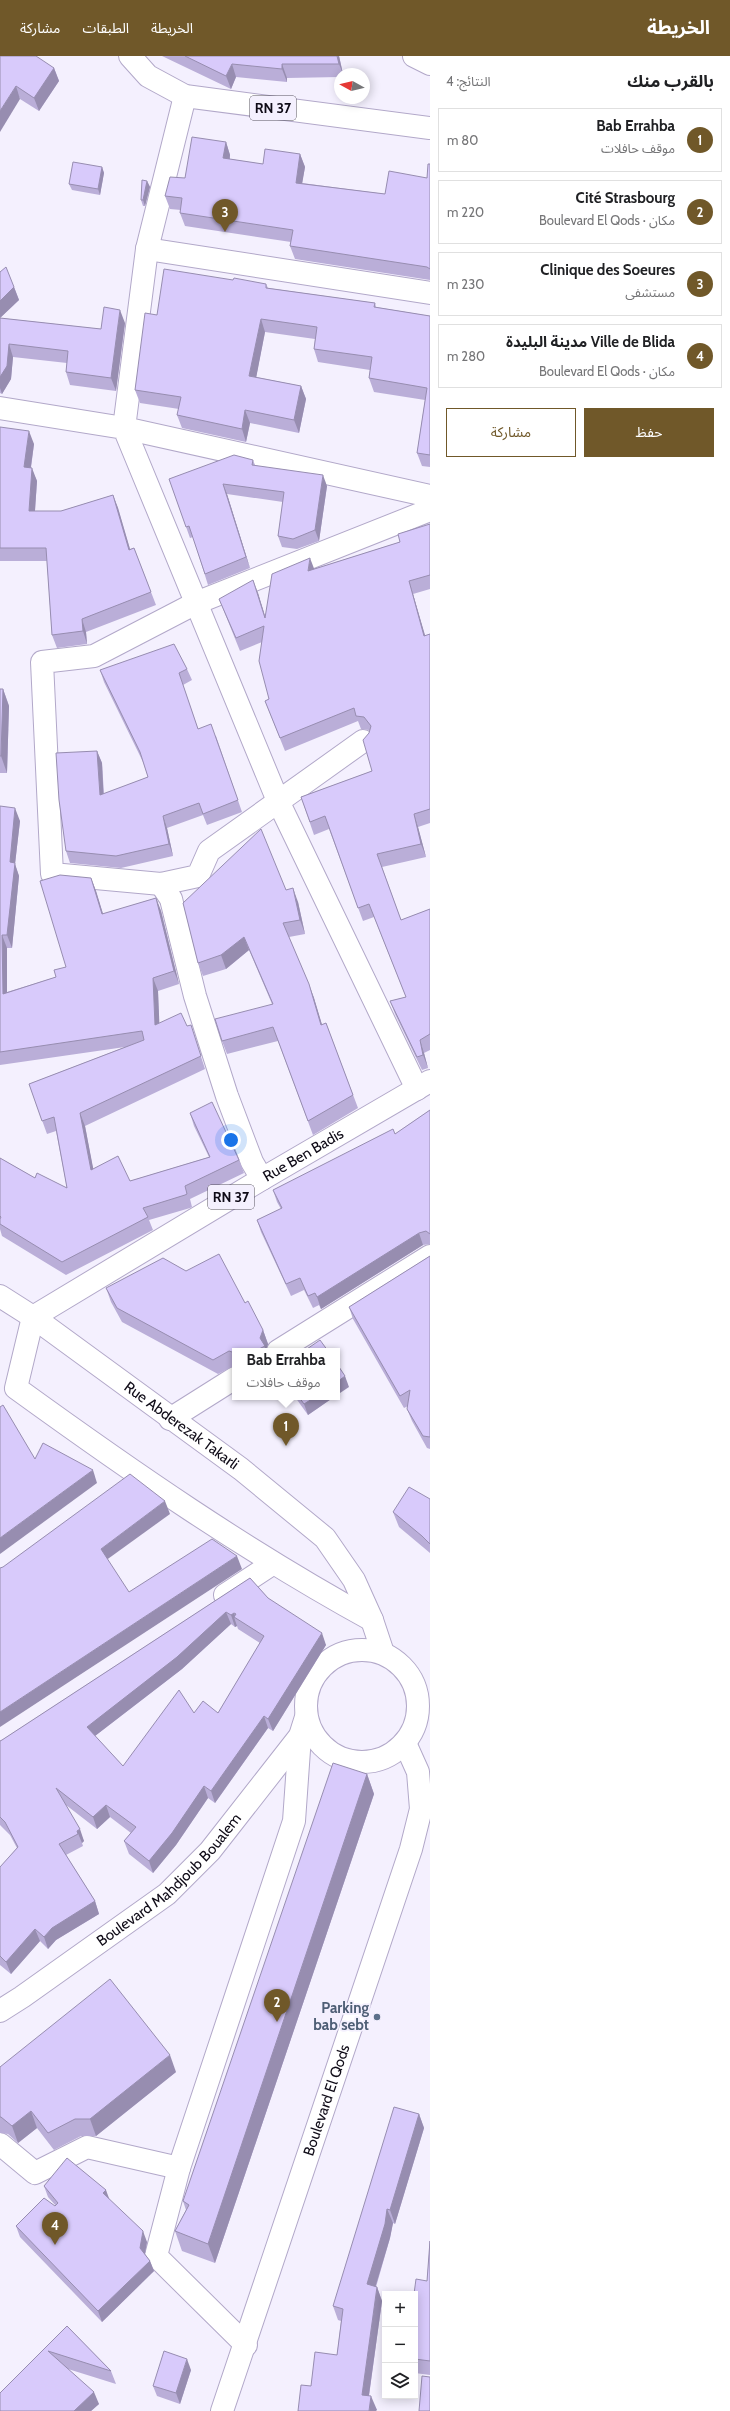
<!DOCTYPE html>
<html lang="ar">
<meta charset="utf-8">
<style>
body{margin:0;font-family:Cabin,"Noto Sans Arabic",sans-serif;background:#f6f6f6;color:#202124;direction:rtl}
.controls{position:absolute;right:12px;bottom:12px;display:grid;overflow:hidden;border-radius:0px;box-shadow:0 2px 10px #0003}
.controls button{width:36px;height:36px;display:grid;place-items:center;padding:0;border:0;border-bottom:1px solid #e0e0e0;background:#fff;color:#202124;font:20px sans-serif}
.compass{position:absolute;left:334px;top:12px;width:36px;height:36px;border-radius:50%;background:#fff;box-shadow:0 2px 10px #0003;rotate:278deg}
.you{position:absolute;left:231px;top:1084px;width:14px;height:14px;margin:-10px;border:3px solid #fff;border-radius:50%;background:#1a73e8;box-shadow:0 0 0 6px #1a73e833}
.badge{display:grid;place-items:center;width:26px;height:26px;border-radius:50%;background:#705829;color:#fff;font-size:13px;font-weight:700}
.pin{position:absolute;translate:-50% -33px;filter:drop-shadow(0 1px 2px #0008)}
.pin::after{content:'';position:absolute;top:21px;width:14px;height:12px;background:inherit;clip-path:polygon(0 0,100% 0,50% 100%)}
.popup{position:absolute;left:232px;top:1292px;width:108px;height:52px;box-sizing:border-box;display:grid;place-content:center;border-radius:0px;background:#fff;filter:drop-shadow(0 1px 3px #0005);font-size:13px;white-space:nowrap;color:#757577}
.popup b{font-size:15px;color:#202124}
.popup::after{content:'';position:absolute;left:50%;top:100%;margin-left:-8px;border:8px solid transparent;border-top-color:#fff}
.list{margin:0;padding:0;list-style:none}
h2{display:flex;justify-content:space-between;align-items:center;height:52px;margin:0;padding:0 16px;font-size:17px}
h2 small{font-size:13px;font-weight:400;color:#757577}
.list li{display:grid;grid-template-columns:26px 1fr auto;gap:12px;align-items:center;box-sizing:border-box;height:64px;margin:0 8px 8px;padding:0 8px;border:1px solid #e0e0e0;border-radius:0px}
.list b{display:block;font-size:15px;white-space:nowrap}
.list p{margin:0;font-size:13px;white-space:nowrap;color:#757577}
.list em{font-size:13px;font-style:normal;color:#757577}
.actions{display:flex;gap:8px;padding:12px 16px}
.actions a{flex:1;padding:9px 0;border:1px solid #705829;border-radius:0px;text-align:center;font-size:14px;color:#705829}
.actions .main{background:#705829;color:#fff}
.icon{flex:none;width:22px;height:22px;fill:none;stroke:currentColor;stroke-width:2;stroke-linecap:round;stroke-linejoin:round}
.map{position:relative;flex:none;width:430px;height:2355px;overflow:hidden;direction:ltr}
header{display:flex;align-items:center;gap:24px;box-sizing:border-box;height:56px;padding:0 20px;background:#705829;color:#fff}
header strong{font-size:19px}
nav{display:flex;gap:22px;margin-inline-start:auto;font-size:14px}
main{display:flex}
aside{flex:1;background:#fff}
.map>svg:first-child{display:block}
.lines{fill:none;stroke-linecap:round;stroke-linejoin:round}
.pedestrian-casing{stroke:#b2a8c9;stroke-width:24}
.minor-casing{stroke:#b2a8c9;stroke-width:24}
.secondary-casing{stroke:#b2a8c9;stroke-width:24}
.primary-casing{stroke:#b2a8c9;stroke-width:24}
.pedestrian{stroke:#fff;stroke-width:22}
.minor{stroke:#fff;stroke-width:22}
.secondary{stroke:#fff;stroke-width:22}
.primary{stroke:#fff;stroke-width:22}
.wall{fill:#baaed8;fill-rule:evenodd}
.shaded-wall{fill:#978db0}
.building{fill:#d8cafb;stroke:#978db0;fill-rule:evenodd}
.service-dot{fill:#5c6f8a;stroke:#f4f0fe;stroke-width:1.5}
.labels{text-anchor:middle;stroke-width:3.5;stroke-linejoin:round;paint-order:stroke}
.shield{fill:#f4f0fe;stroke:#54505c;stroke-width:1}
.shield-label{font-size:14px;font-weight:bold;fill:#0f0b17}
.street-label{font-size:15px;fill:#0f0b17;stroke:#f4f0fe}
.service-label{font-size:15px;font-weight:bold;fill:#4e5e75;stroke:#f4f0fe;text-anchor:end}
</style>
<header>
<strong>الخريطة</strong>
<nav><a>الخريطة</a><a>الطبقات</a><a>مشاركة</a></nav>
</header>
<main>
<aside>
<h2>بالقرب منك<small>النتائج: 4</small></h2>
<ul class="list">
<li><span class="badge">1</span><div><b>Bab Errahba</b><p>موقف حافلات</p></div><em>80 m</em></li>
<li><span class="badge">2</span><div><b>Cité Strasbourg</b><p>مكان · Boulevard El Qods</p></div><em>220 m</em></li>
<li><span class="badge">3</span><div><b>Clinique des Soeures</b><p>مستشفى</p></div><em>230 m</em></li>
<li><span class="badge">4</span><div><b>Ville de Blida مدينة البليدة</b><p>مكان · Boulevard El Qods</p></div><em>280 m</em></li>
</ul>
<div class="actions"><a class="main">حفظ</a><a>مشاركة</a></div>
</aside>
<div class="map">
<svg width="430" height="2355" viewBox="0 0 430 2355">
<rect width="100%" height="100%" fill="#f4f0fe"/>
<g class="lines">
<g class="pedestrian-casing">
<polyline id="pedestrian" points="147,193 185,40"/>
</g>
<g class="minor-casing">
<g id="minor">
<polyline points="414,0 430,8"/>
<polyline points="430,237 147,193 124,372 430,440"/>
<polyline points="0,352 124,372 278,745 417,1033"/>
<polyline points="363,685 209,795 198,820 161,828 52,818 42,606 94,600 196,547 430,454"/>
<polyline points="161,828 171,843 195,940 227,1040 252,1106 262,1123"/>
<path d="M 33,1261 L 16,1332 C 132,1416 246,1495 372,1564"/>
<polyline points="278,1295 430,1200"/>
<polyline points="170,1363 235,1322"/>
<polyline points="225,1539 272,1508"/>
<path id="s1" d="M 0,1955 L 22,1941 L 167,1838 L 210,1795 L 300,1680 L 306,1661"/>
<polyline points="0,2088 35,2117 87,2091 179,2112 294,1765 300,1680"/>
<polyline points="179,2112 156,2200 246,2289"/>
</g>
</g>
<g class="secondary-casing">
<g id="secondary">
<path id="s2" d="M 33,1261 L 241,1413 L 325,1482 L 354,1524 L 372,1564 L 383,1597"/>
<circle cx="362" cy="1650" r="56"/>
<path id="s3" d="M 222,2355 L 411,1793 L 421,1753 L 418,1716 L 405,1687"/>
</g>
</g>
<g class="primary-casing">
<g id="primary">
<polyline points="130,0 148,20 185,40 430,72"/>
<polyline points="0,1240 33,1261"/>
<path id="s4" d="M 33,1261 L 262,1123 L 430,1025"/>
</g>
</g>
<use href="#pedestrian" class="pedestrian"/>
<use href="#minor" class="minor"/>
<use href="#secondary" class="secondary"/>
<use href="#primary" class="primary"/>
</g>
<g class="wall">
<polygon points="0,0 54,12 59,25 39,55 20,43"/>
<polygon points="162,0 339,0 343,18 340,18 340,21 287,22 287,26 236,21 231,33"/>
<polygon points="226,86 230,99 230,103 263,108 300,98 305,111 302,127 385,138 427,122 430,108 430,224 295,203 290,190 291,186 185,170 180,157 181,154 170,153 165,140 185,122"/>
<polygon points="102,111 104,117 100,139 72,134 69,128"/>
<polygon points="147,125 150,131 145,150 143,150 141,144"/>
<polygon points="0,216 14,231 19,244 0,262 101,273 125,267 116,335 70,329 66,316 67,307 13,301 11,323 2,338 0,337"/>
<polygon points="233,224 266,228 268,232 375,247 376,251 430,260 430,411 422,410 417,397 425,344 374,336 369,322 370,314 318,306 314,293 315,283 265,276 256,321 301,330 306,343 299,377 250,367 246,386 182,372 177,359 179,353 140,347 135,334 157,259"/>
<polygon points="0,371 34,388 31,412 37,425 35,455 61,455 113,439 118,452 130,493 134,492 156,549 86,576 87,588 57,592 52,579 47,505 0,505"/>
<polygon points="253,404 255,409 327,430 319,485 297,493 282,491 278,480 283,446 227,438 250,512 208,529 193,481 190,482 169,423"/>
<polygon points="430,468 430,533 413,538 425,580 430,578 430,767 418,771 426,801 382,811 401,864 430,853 430,994 424,997 428,1012 422,1014 395,958 390,945 406,941 374,861 363,865 329,773 314,779 301,741 372,715 370,676 369,674 361,673 358,665 285,695 265,645 269,643 262,586 240,595 219,543 258,537 265,561 314,513 400,486"/>
<polygon points="187,613 192,624 183,629 198,673 216,680 242,756 207,769 203,759 167,772 173,800 121,812 70,807 66,795 97,695 102,707 104,738 148,721 143,706 104,626 100,614"/>
<polygon points="0,633 3,633 9,650 7,717 0,717"/>
<polygon points="0,750 20,765 15,808 19,820 12,892 7,892 7,936 56,921 66,911 91,822 96,835 103,858 156,842 161,855 179,928 158,935 159,967 187,970 195,982 205,1013 85,1070 93,1113 130,1125 209,1101 194,1070 190,1057 239,1104 244,1117 190,1143 192,1151 190,1152 149,1164 153,1174 66,1219 2,1180 0,1173 0,1102 35,1122 67,1132 56,1075 47,1078 29,1028 125,991 0,1009"/>
<polygon points="286,834 298,846 305,878 289,881 314,942 322,969 326,967 358,1052 313,1079 278,985 227,998 222,985 272,948 249,894 226,913 203,920 198,907"/>
<polygon points="430,1054 430,1188 423,1189 321,1253 319,1249 313,1252 304,1234 291,1240 261,1176 257,1164 281,1153 277,1146 273,1134 395,1078"/>
<polygon points="430,1200 430,1393 427,1392 412,1365 407,1353 408,1350 404,1352 353,1263 349,1251"/>
<polygon points="106,1232 245,1247 263,1274 268,1288 266,1294 267,1295 235,1295 235,1310 234,1310 218,1318 122,1266 111,1246"/>
<polygon points="295,1341 334,1341 308,1359"/>
<polygon points="430,1443 430,1497 399,1471 393,1456"/>
<path d="M 250,1522 L 268,1542 L 326,1589 L 273,1675 L 268,1672 L 215,1747 L 208,1742 L 176,1789 L 153,1817 L 129,1798 L 124,1785 L 131,1777 L 110,1761 L 97,1773 L 66,1749 L 84,1785 L 82,1787 L 83,1790 L 66,1799 L 95,1845 L 99,1858 L 56,1884 L 48,1893 L 40,1885 L 11,1918 L 0,1909 L 0,1812 L 17,1792 L 10,1779 L 0,1769 L 0,1685 L 2,1684 ZM 231,1568 L 235,1571 L 237,1570 L 238,1573 L 260,1587 L 218,1657 L 194,1657 L 123,1710 L 95,1680 L 182,1613 Z"/>
<polygon points="367,1718 374,1738 215,2207 182,2195 175,2175 186,2154 183,2145"/>
<polygon points="0,2011 176,2016 96,2080 81,2080 54,2094 37,2072 18,2087 8,2078 0,2077"/>
<polygon points="419,2058 424,2072 395,2168 393,2167 390,2182 376,2231 377,2231 382,2245 369,2340 377,2354 311,2330 337,2299 341,2265 338,2264 333,2250"/>
<polygon points="44,2130 109,2143 147,2186 145,2198 150,2205 154,2215 102,2266 20,2181 16,2170 56,2150 48,2141"/>
<polygon points="430,2185 430,2319 415,2317 415,2238 427,2225"/>
<polygon points="67,2270 111,2315 116,2328 68,2313 99,2348 91,2355 0,2355"/>
<polygon points="191,2314 180,2348 157,2340 153,2330"/>
</g>
<g class="shaded-wall">
<polygon points="337,0 339,0 343,18 339,8"/>
<polygon points="232,8 236,21 231,33 226,20"/>
<polygon points="282,8 287,22 287,26 282,13"/>
<polygon points="54,12 59,25 39,55 34,42"/>
<polygon points="16,30 20,43 0,76 0,55"/>
<polygon points="226,86 230,99 228,115 223,102"/>
<polygon points="300,98 305,111 300,140 296,127"/>
<polygon points="102,111 104,117 100,139 98,133"/>
<polygon points="147,125 150,131 145,150 143,144"/>
<polygon points="14,231 19,244 0,262 0,245"/>
<polygon points="120,254 125,267 116,335 111,322"/>
<polygon points="261,263 265,276 254,333 249,320"/>
<polygon points="9,288 13,301 11,323 2,338 0,332 0,321"/>
<polygon points="301,330 306,343 299,377 294,364"/>
<polygon points="245,354 250,367 246,386 242,373"/>
<polygon points="29,375 34,388 29,424 24,411"/>
<polygon points="32,412 37,425 34,468 29,455"/>
<polygon points="323,419 327,430 319,485 315,474"/>
<polygon points="223,428 227,438 250,512 246,501"/>
<polygon points="113,439 118,452 134,507 129,494"/>
<polygon points="310,502 315,515 308,515"/>
<polygon points="253,524 258,537 270,576 265,562"/>
<polygon points="409,525 413,538 429,593 424,580"/>
<polygon points="82,563 86,576 87,588 83,575"/>
<polygon points="3,633 9,650 7,717 1,700"/>
<polygon points="97,695 102,707 104,751 100,739"/>
<polygon points="15,752 20,765 15,808 19,820 12,892 7,879 10,806"/>
<polygon points="414,758 418,771 426,801 421,788"/>
<polygon points="163,760 167,772 173,800 169,788"/>
<polygon points="91,822 96,835 107,871 102,858"/>
<polygon points="293,832 298,846 305,878 300,864"/>
<polygon points="156,842 161,855 179,928 174,915"/>
<polygon points="2,879 7,892 7,950 3,938"/>
<polygon points="244,881 249,894 226,913 221,899"/>
<polygon points="153,922 158,935 160,982 155,969"/>
<polygon points="309,928 314,942 326,982 321,969"/>
<polygon points="420,984 424,997 428,1012 423,999"/>
<polygon points="80,1057 85,1070 96,1127 91,1114"/>
<polygon points="419,1177 423,1189 321,1253 317,1241"/>
<polygon points="263,1274 268,1288 266,1294 260,1282"/>
<polygon points="345,1320 349,1331 337,1339 337,1326"/>
<polygon points="315,1341 334,1341 308,1359 304,1348"/>
<polygon points="93,1414 97,1427 0,1498 0,1482"/>
<polygon points="165,1445 170,1458 105,1505 101,1493"/>
<polygon points="237,1500 242,1513 0,1671 0,1656"/>
<polygon points="226,1556 231,1568 182,1613 91,1683 87,1671"/>
<polygon points="234,1557 236,1562 234,1561 237,1570 235,1571 231,1559"/>
<polygon points="322,1577 326,1589 273,1675 268,1663"/>
<polygon points="264,1660 268,1672 215,1747 211,1735"/>
<polygon points="367,1718 374,1738 215,2207 208,2188"/>
<polygon points="204,1730 208,1742 176,1789 153,1817 149,1805"/>
<polygon points="106,1749 110,1761 97,1773 93,1761"/>
<polygon points="80,1773 84,1785 82,1787 77,1775"/>
<polygon points="95,1845 99,1858 56,1884 48,1893 44,1881 52,1872"/>
<polygon points="35,1873 40,1885 11,1918 6,1906"/>
<polygon points="170,1999 176,2016 96,2080 90,2063"/>
<polygon points="31,2055 37,2072 18,2087 12,2070"/>
<polygon points="419,2058 424,2072 395,2168 390,2154"/>
<polygon points="106,2134 110,2145 103,2137"/>
<polygon points="387,2153 393,2167 390,2182 372,2242 367,2228"/>
<polygon points="143,2175 147,2186 144,2203 140,2192"/>
<polygon points="150,2205 154,2215 102,2266 98,2255"/>
<polygon points="377,2231 382,2245 367,2353 362,2339"/>
<polygon points="187,2303 191,2314 180,2348 176,2337"/>
<polygon points="94,2336 99,2348 91,2355 74,2355"/>
<polygon points="371,2340 377,2354 376,2355 369,2355"/>
</g>
<g class="building">
<polygon points="0,0 36,0 54,12 34,42 16,30 0,55"/>
<polygon points="185,0 337,0 339,8 282,8 282,13 232,8 226,20"/>
<polygon points="192,81 226,86 223,102 263,108 265,93 300,98 296,127 385,138 389,115 427,122 428,108 430,108 430,213 427,211 290,190 293,174 180,157 182,142 165,140 170,121 185,122"/>
<polygon points="73,106 102,111 98,133 69,128"/>
<polygon points="142,124 147,125 143,144 141,144"/>
<polygon points="6,211 14,231 0,245 0,216"/>
<polygon points="164,213 233,224 234,222 266,228 266,232 375,247 374,251 430,260 430,399 417,397 427,332 369,322 372,301 314,293 317,271 261,263 249,320 301,330 294,364 245,354 242,373 177,359 181,341 135,334 145,257 157,259"/>
<polygon points="104,251 120,254 111,322 66,316 68,295 9,288 7,310 0,321 0,262 101,273"/>
<polygon points="0,371 29,375 24,411 32,412 29,455 61,455 113,439 129,494 134,492 151,536 82,563 83,575 52,579 46,492 0,492"/>
<polygon points="234,399 253,404 252,409 323,419 315,474 293,483 278,480 284,436 223,428 246,501 205,518 189,470 186,471 169,423"/>
<polygon points="430,468 430,519 409,525 424,580 430,578 430,753 414,758 421,788 377,798 401,864 430,853 430,978 420,984 423,999 417,1001 390,945 406,941 369,848 358,852 325,760 310,766 301,741 372,715 363,684 369,677 371,670 364,661 356,660 354,652 280,682 265,645 269,643 259,605 264,570 236,582 219,543 253,524 265,562 272,518 310,502 308,515 400,486 398,478"/>
<polygon points="174,588 187,613 179,617 198,673 211,668 238,744 203,758 199,747 163,760 169,788 116,800 66,795 59,744 56,697 97,695 100,739 148,721 140,696 100,614"/>
<polygon points="0,633 3,633 1,700 0,700"/>
<polygon points="0,750 15,752 10,806 15,807 7,879 2,879 3,938 56,921 54,914 66,911 40,825 60,819 91,822 102,858 156,842 174,915 153,922 155,969 181,957 187,970 191,969 201,1000 80,1057 91,1114 118,1100 130,1125 210,1101 190,1057 212,1046 239,1104 185,1130 187,1138 185,1139 143,1152 148,1161 62,1206 0,1168 0,1163 1,1161 0,1160 0,1102 35,1122 37,1117 67,1132 54,1061 42,1065 29,1028 144,984 142,975 0,996"/>
<polygon points="261,773 286,834 293,832 300,864 283,867 309,928 321,969 326,967 353,1039 308,1065 273,971 222,985 215,963 273,948 244,881 221,899 198,907 183,847"/>
<polygon points="430,1054 430,1178 426,1175 419,1177 317,1241 315,1237 308,1240 300,1222 286,1228 257,1164 282,1152 273,1134 393,1073 395,1078"/>
<polygon points="219,1198 245,1247 248,1245 263,1274 260,1282 265,1290 255,1295 235,1295 235,1297 229,1295 213,1304 117,1252 106,1232 163,1202 186,1215"/>
<polygon points="430,1200 430,1381 423,1380 407,1353 410,1334 400,1340 349,1251"/>
<polygon points="320,1284 328,1295 304,1295"/>
<polygon points="337,1308 345,1320 337,1326"/>
<polygon points="299,1341 315,1341 304,1348"/>
<polygon points="3,1349 35,1403 43,1387 93,1414 0,1482 0,1351"/>
<polygon points="130,1418 165,1445 101,1493 129,1536 212,1483 237,1500 0,1656 0,1512 3,1511"/>
<polygon points="409,1431 430,1443 430,1488 422,1480 393,1456"/>
<path d="M 250,1522 L 268,1542 L 322,1577 L 268,1663 L 264,1660 L 211,1735 L 204,1730 L 172,1777 L 149,1805 L 124,1785 L 136,1771 L 106,1749 L 93,1761 L 56,1732 L 80,1773 L 77,1775 L 78,1778 L 59,1788 L 95,1845 L 52,1872 L 44,1881 L 35,1873 L 6,1906 L 0,1900 L 0,1811 L 18,1791 L 5,1766 L 0,1761 L 0,1685 L 2,1684 ZM 226,1556 L 231,1559 L 234,1557 L 236,1558 L 234,1561 L 264,1580 L 218,1657 L 203,1645 L 194,1657 L 179,1634 L 123,1710 L 87,1671 L 177,1601 Z"/>
<polygon points="333,1707 367,1718 208,2188 175,2175 189,2149 183,2145"/>
<polygon points="110,1923 170,1999 90,2063 75,2063 48,2077 31,2055 12,2070 1,2061 0,2061 0,2011"/>
<polygon points="394,2051 419,2058 390,2154 387,2153 385,2168 367,2228 377,2231 362,2339 371,2340 369,2355 298,2355 301,2329 311,2330 315,2296 337,2299 343,2253 333,2250"/>
<polygon points="67,2102 106,2134 103,2137 143,2175 140,2192 150,2205 98,2255 16,2170 44,2142 55,2150 58,2147 44,2130"/>
<polygon points="430,2185 430,2305 415,2303 415,2238 414,2238 416,2223 427,2225"/>
<polygon points="67,2270 111,2315 48,2295 94,2336 74,2355 0,2355 0,2337"/>
<polygon points="164,2295 187,2303 176,2337 153,2330"/>
<polygon points="422,2320 430,2321 430,2355 419,2355"/>
</g>
<circle class="service-dot" cx="377" cy="1961" r="4"/>
<g class="labels">
<g class="shield">
<rect x="250" y="40" width="46" height="24" rx="3"/>
<rect x="208" y="1129" width="46" height="24" rx="3"/>
</g>
<g class="shield-label">
<text x="273" y="57">RN 37</text>
<text x="231" y="1146">RN 37</text>
</g>
<g class="street-label">
<text dy="5" stroke="none"><textPath href="#s4" startOffset="315">Rue Ben Badis</textPath></text>
<text dy="5" stroke="none"><textPath href="#s2" startOffset="184">Rue Abderezak Takarli</textPath></text>
<text dy="5" stroke="none"><textPath href="#s1" startOffset="215">Boulevard Mahdjoub Boualem</textPath></text>
<text dy="5" stroke="none"><textPath href="#s3" startOffset="328">Boulevard El Qods</textPath></text>
</g>
<g class="service-label">
<text x="369" y="1957">Parking<tspan x="369" dy="17">bab sebt</tspan></text>
</g>
</g>
</svg>
<div class="controls">
<button>+</button>
<button>−</button>
<button><svg class="icon" aria-label="layers" viewBox="0 0 24 24"><path d="M12 4l9 5-9 5-9-5zM3 14l9 5 9-5"/></svg></button>
</div>
<svg class="compass" viewBox="-18 -18 36 36"><path d="M0-13l5 13h-10z" fill="#e53935"/><path d="M0 13l5-13h-10z" fill="#757577"/></svg>
<div class="you"></div>
<div class="pin badge" style="left:286px;top:1390px">1</div>
<div class="popup"><b>Bab Errahba</b>موقف حافلات</div>
<div class="pin badge" style="left:277px;top:1966px">2</div>
<div class="pin badge" style="left:225px;top:176px">3</div>
<div class="pin badge" style="left:55px;top:2189px">4</div>
</div>
</main>
